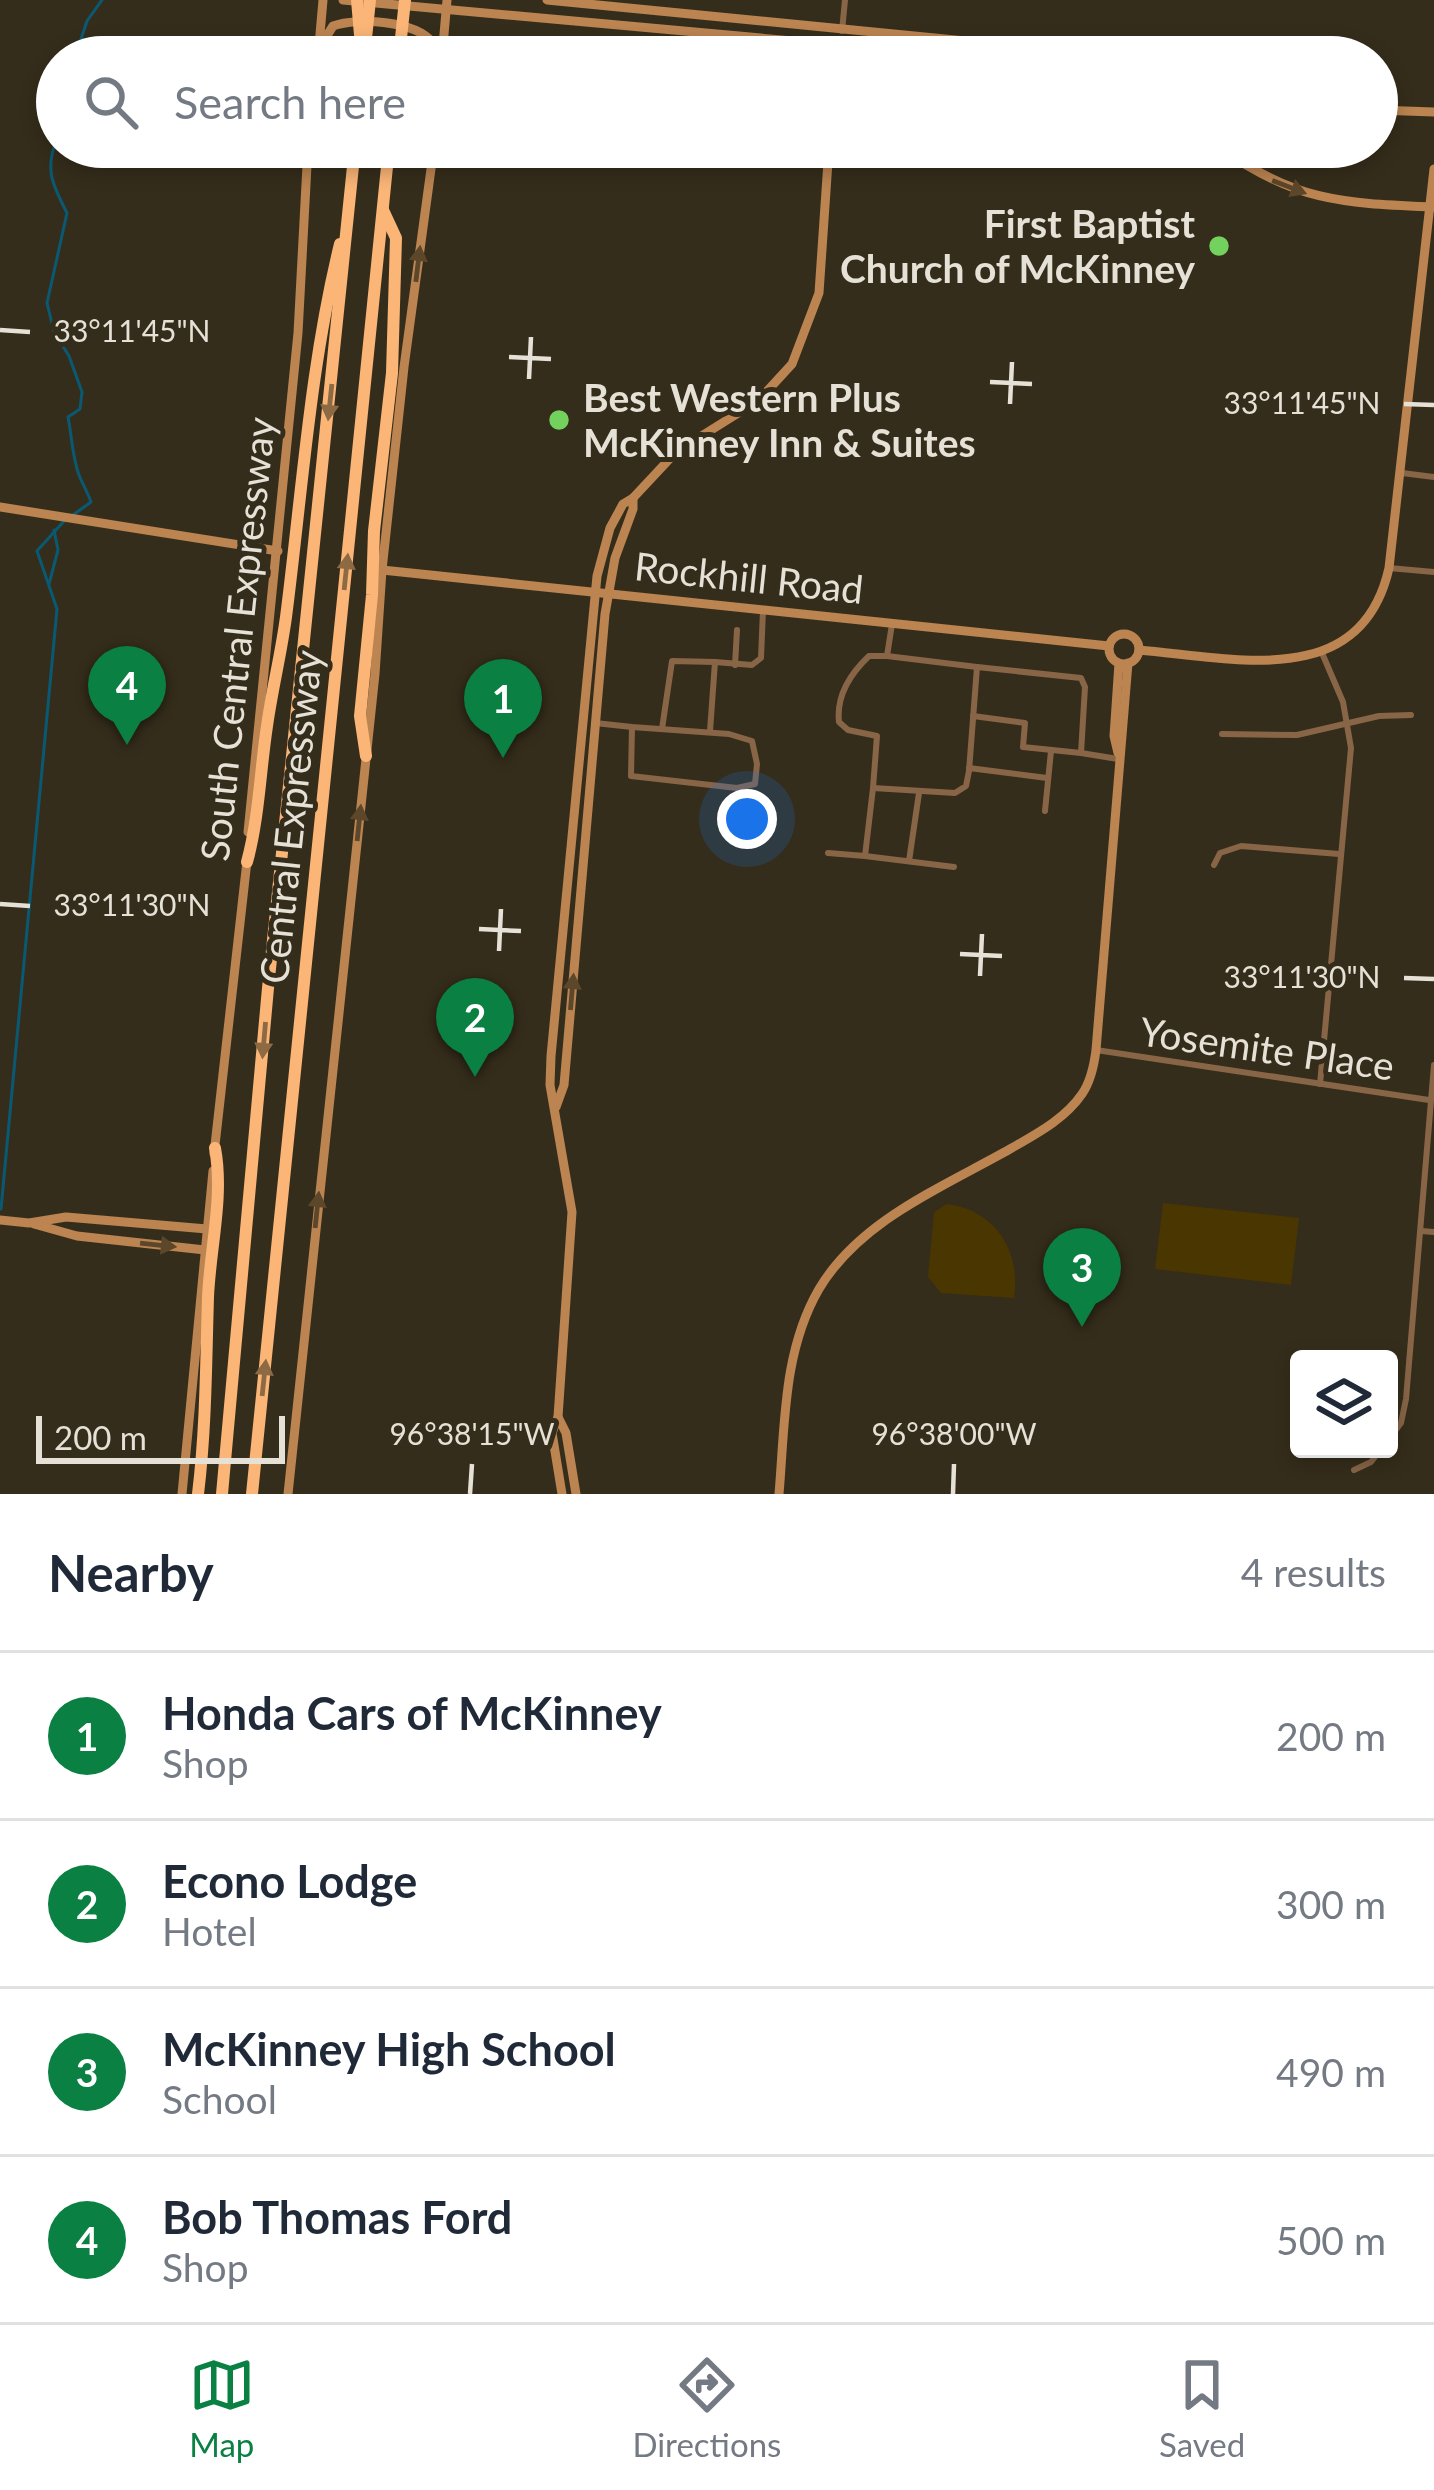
<!DOCTYPE html>
<meta charset="utf-8">
<style>
body{margin:0;font-family:Lato,sans-serif;background:#f2f2f3;color:#1f2937}
.controls{position:absolute;right:36px;bottom:36px;display:grid;overflow:hidden;border-radius:12px;box-shadow:0 6px 18px #0003}
.controls button{width:108px;height:108px;display:grid;place-items:center;padding:0;border:0;border-bottom:3px solid #e0e1e3;background:#fff;color:#1f2937;font:60px sans-serif}
.scale{position:absolute;left:36px;bottom:30px;width:249px;box-sizing:border-box;padding-left:12px;border:6px solid #e6e1d6;border-top:0;font-size:33px;line-height:42px;white-space:nowrap;color:#e6e1d6;-webkit-text-stroke:9px #352d1b;paint-order:stroke}
.you{position:absolute;left:747px;top:819px;width:42px;height:42px;margin:-30px;border:9px solid #fff;border-radius:50%;background:#1a73e8;box-shadow:0 0 0 18px #1a73e833}
.badge{display:grid;place-items:center;width:78px;height:78px;border-radius:50%;background:#0b8043;color:#fff;font-size:39px;font-weight:700}
.pin{position:absolute;translate:-50% -99px;filter:drop-shadow(0 3px 6px #0008)}
.pin::after{content:'';position:absolute;top:63px;width:42px;height:36px;background:inherit;clip-path:polygon(0 0,100% 0,50% 100%)}
.list{margin:0;padding:0;list-style:none}
h2{display:flex;justify-content:space-between;align-items:center;height:156px;margin:0;padding:0 48px;font-size:51px}
h2 small{font-size:39px;font-weight:400;color:#747a83}
.list li{display:grid;grid-template-columns:78px 1fr auto;gap:36px;align-items:center;box-sizing:border-box;height:168px;padding:0 48px;border-top:3px solid #e0e1e3}
.list b{display:block;font-size:45px;white-space:nowrap}
.list p{margin:0;font-size:39px;white-space:nowrap;color:#747a83}
.list em{font-size:39px;font-style:normal;color:#747a83}
.icon{flex:none;width:66px;height:66px;fill:none;stroke:currentColor;stroke-width:2;stroke-linecap:round;stroke-linejoin:round}
.map{position:relative;flex:none;width:1434px;height:1494px;overflow:hidden}
.search{position:absolute;background:#fff;box-shadow:0 6px 18px #0003;left:36px;right:36px;top:36px;height:132px;display:flex;align-items:center;gap:30px;box-sizing:border-box;padding:0 42px;border-radius:66px;color:#747a83;font-size:45px}
.sheet{height:828px;background:#fff}
nav{display:flex;justify-content:space-around;align-items:center;box-sizing:border-box;height:168px;border-top:3px solid #e0e1e3;background:#fff;font-size:33px;color:#747a83}
nav a{display:grid;justify-items:center;gap:6px}
nav .on{color:#0b8043}
.map>svg:first-child{display:block}
.green{fill:#4a3600}
.lines{fill:none;stroke-linecap:round;stroke-linejoin:round}
.stream{stroke:#0a5973;stroke-width:3}
.street{stroke:#886547;stroke-width:6}
.secondary{stroke:#bb8451;stroke-width:9}
.highway{stroke:#fab577;stroke-width:12}
.highway-bridge{stroke:#fab577;stroke-width:12}
.oneway{fill:#5d472b}
.oneway2{fill:#8e6a44}
.ticks{fill:none;stroke:#e6e1d6;stroke-width:4.5}
.poi-dot{fill:#73d25d;stroke:#352d1b;stroke-width:4.5}
.labels{text-anchor:middle;stroke-width:10;stroke-linejoin:round;paint-order:stroke}
.poi-label{font-size:39px;font-weight:bold;fill:#e6e1d6;stroke:#352d1b;text-anchor:end}
.street-label{font-size:39px;fill:#e6e1d6;stroke:#352d1b}
.ticks-label{font-size:30px;text-anchor:middle;fill:#e6e1d6;stroke:#352d1b;stroke-width:10;stroke-linejoin:round;paint-order:stroke}
</style>
<div class="map">
<svg width="1434" height="1494" viewBox="0 0 1434 1494">
<rect width="100%" height="100%" fill="#352d1b"/>
<g class="green">
<polygon points="1163,1203 1299,1218 1291,1285 1155,1269"/>
<path d="M 947,1204 C 996,1210 1021,1252 1014,1298 L 941,1293 L 928,1277 L 934,1212 Z"/>
</g>
<g class="lines">
<g class="stream">
<polyline points="75,57 87,21 102,0"/>
<path d="M 57,139 C 44,169 53,186 67,213 L 47,303 L 54,332 L 69,356 L 82,392 L 80,409 L 68,417 C 72,437 72,456 79,475 C 83,485 88,493 91,502 L 73,515"/>
<polyline points="49,584 58,550 54,530"/>
<polyline points="1,1209 57,609 37,551 65,520"/>
</g>
<g class="street">
<polyline points="842,31 845,0"/>
<polyline points="1402,473 1434,477"/>
<polyline points="1389,568 1434,572"/>
<path d="M 887,656 L 977,667 L 969,771 L 966,786 L 955,793 L 873,788 L 877,736 L 848,730 L 839,722 C 836,695 850,674 869,656 L 887,656 L 892,624"/>
<polyline points="715,662 752,665 761,658 763,610"/>
<polyline points="735,665 737,630"/>
<polyline points="977,667 1081,678 1085,687 1081,753 1118,759"/>
<polyline points="973,716 1025,723 1023,747 1081,753"/>
<polyline points="595,723 632,727 631,776 737,788 755,784 757,764 752,741 729,734 632,727"/>
<polyline points="662,729 672,661 715,662 710,731"/>
<polyline points="1222,734 1297,735 1379,716 1411,715"/>
<polyline points="969,768 1047,778"/>
<polyline points="1045,811 1051,751"/>
<polyline points="828,853 865,856 873,788"/>
<polyline points="865,856 954,867"/>
<polyline points="909,861 919,793"/>
<polyline points="1214,865 1220,853 1241,846 1339,854"/>
<polyline points="1096,1050 1429,1100"/>
<polyline points="1320,1084 1351,748 1343,702 1322,653"/>
<polyline points="1421,1231 1434,1232"/>
<polyline points="1389,1439 1401,1423 1406,1399 1434,1065"/>
<polyline points="1354,1470 1371,1462 1381,1449"/>
</g>
<g class="secondary">
<polyline points="343,0 969,57"/>
<polyline points="547,0 1016,46 1082,57"/>
<path d="M 318,50 L 333,26 C 358,17 415,21 432,42 L 432,57"/>
<polyline points="318,57 323,0"/>
<polyline points="442,57 447,0"/>
<polyline points="1377,110 1434,112"/>
<path d="M 1219,147 C 1296,202 1342,203 1434,207"/>
<polyline points="0,507 278,551"/>
<polyline points="382,570 1109,646"/>
<circle cx="1124" cy="649" r="15"/>
<path d="M 1139,650 C 1233,658 1361,692 1389,568 L 1434,169"/>
<polyline points="1118,753 1114,736 1119,663"/>
<polyline points="248,832 298,333 308,147"/>
<polyline points="556,1107 564,1085 605,614 615,558 633,509 633,498"/>
<polyline points="214,1154 247,861"/>
<polyline points="0,1220 29,1223 66,1217 207,1229"/>
<polyline points="34,1224 77,1236 205,1250"/>
<polyline points="558,1417 566,1433 576,1494"/>
<polyline points="182,1494 213,1171"/>
<polyline points="288,1494 375,674 382,570 404,367 434,147"/>
<polyline points="562,1494 552,1433 558,1417 572,1212 550,1085 551,1056 597,576 610,528 623,504 633,498 676,452 759,400 792,364 819,293 829,147"/>
<path d="M 779,1494 C 785,1424 783,1351 819,1289 C 860,1220 943,1187 1010,1149 C 1036,1134 1065,1119 1082,1094 C 1091,1081 1094,1066 1096,1050 L 1128,663"/>
</g>
<g class="highway">
<polyline points="366,756 360,716 372,595 374,531 392,373 396,238 383,210"/>
<path d="M 247,862 C 259,818 260,772 267,726 C 272,690 281,654 286,617 C 302,493 310,366 340,244"/>
<path d="M 198,1494 C 206,1428 206,1363 208,1297 C 210,1248 224,1197 215,1148"/>
<polyline points="222,1494 268,988 355,147"/>
<polyline points="252,1494 389,147"/>
</g>
<g class="highway-bridge">
<polyline points="357,0 360,35"/>
<polyline points="364,57 370,0"/>
<polyline points="399,57 405,0"/>
</g>
</g>
<defs><path id="oneway-solid" d="M-6-.8H1V-3.2L6.5 0L1 3.2V.8H-6Z" transform="scale(3)"/></defs>
<g class="oneway">
<use href="#oneway-solid" transform="translate(1289 187) rotate(21)"/>
<use href="#oneway-solid" transform="translate(418 264) rotate(-83)"/>
<use href="#oneway-solid" transform="translate(359 823) rotate(-84)"/>
<use href="#oneway-solid" transform="translate(572 992) rotate(-85)"/>
<use href="#oneway-solid" transform="translate(317 1210) rotate(-84)"/>
<use href="#oneway-solid" transform="translate(158 1245) rotate(6)"/>
</g>
<g class="oneway2">
<use href="#oneway-solid" transform="translate(330 402) rotate(96)"/>
<use href="#oneway-solid" transform="translate(346 572) rotate(-84)"/>
<use href="#oneway-solid" transform="translate(264 1040) rotate(95)"/>
<use href="#oneway-solid" transform="translate(264 1378) rotate(-84)"/>
</g>
<path class="ticks" d="M 0,330 L 30,332M 509,357 L 551,359M 529,379 L 531,337M 990,382 L 1032,384M 1010,404 L 1012,362M 1404,404 L 1434,405M 0,904 L 30,906M 479,929 L 521,931M 499,951 L 501,909M 960,954 L 1002,956M 980,976 L 982,934M 1404,978 L 1434,979M 470,1494 L 472,1464M 953,1494 L 954,1464"/>
<g class="poi-dot">
<circle cx="1219" cy="246" r="12"/>
<circle cx="559" cy="420" r="12"/>
</g>
<g class="labels">
<g class="poi-label">
<text x="1195" y="238">First Baptist<tspan x="1195" dy="45">Church of McKinney</tspan></text>
<text x="583" y="412" text-anchor="start">Best Western Plus<tspan x="583" dy="45">McKinney Inn &amp; Suites</tspan></text>
</g>
<g class="street-label">
<text transform="translate(749 578) rotate(6)" y="14">Rockhill Road</text>
<text transform="translate(238 639) rotate(-84)" y="14">South Central Expressway</text>
<text transform="translate(291 817) rotate(-84)" y="14">Central Expressway</text>
<text transform="translate(1267 1049) rotate(8)" y="14">Yosemite Place</text>
</g>
</g>
<g class="ticks-label">
<text x="132" y="342">33°11'45"N</text>
<text x="1302" y="414">33°11'45"N</text>
<text x="132" y="916">33°11'30"N</text>
<text x="1302" y="988">33°11'30"N</text>
<text x="472" y="1445">96°38'15"W</text>
<text x="954" y="1445">96°38'00"W</text>
</g>
</svg>
<div class="controls">
<button><svg class="icon" aria-label="layers" viewBox="0 0 24 24"><path d="M12 4l9 5-9 5-9-5zM3 14l9 5 9-5"/></svg></button>
</div>
<div class="scale">200 m</div>
<div class="you"></div>
<div class="pin badge" style="left:503px;top:758px">1</div>
<div class="pin badge" style="left:475px;top:1077px">2</div>
<div class="pin badge" style="left:1082px;top:1327px">3</div>
<div class="pin badge" style="left:127px;top:745px">4</div>
<div class="search"><svg class="icon" aria-label="search" viewBox="0 0 24 24"><circle cx="10" cy="10" r="6"/><path d="M15 15l6 6"/></svg>Search here</div>
</div>
<section class="sheet">
<h2>Nearby<small>4 results</small></h2>
<ul class="list">
<li><span class="badge">1</span><div><b>Honda Cars of McKinney</b><p>Shop</p></div><em>200 m</em></li>
<li><span class="badge">2</span><div><b>Econo Lodge</b><p>Hotel</p></div><em>300 m</em></li>
<li><span class="badge">3</span><div><b>McKinney High School</b><p>School</p></div><em>490 m</em></li>
<li><span class="badge">4</span><div><b>Bob Thomas Ford</b><p>Shop</p></div><em>500 m</em></li>
</ul>
</section>
<nav>
<a class="on"><svg class="icon" aria-label="map" viewBox="0 0 24 24"><path d="M3 6l6-2 6 2 6-2v14l-6 2-6-2-6 2zM9 4v14M15 6v14"/></svg>Map</a>
<a><svg class="icon" aria-label="directions" viewBox="0 0 24 24"><path d="M12 3l9 9-9 9-9-9zM9 14v-3h6M13 9l2 2-2 2"/></svg>Directions</a>
<a><svg class="icon" aria-label="saved" viewBox="0 0 24 24"><path d="M7 4h10v16l-5-4-5 4z"/></svg>Saved</a>
</nav>
